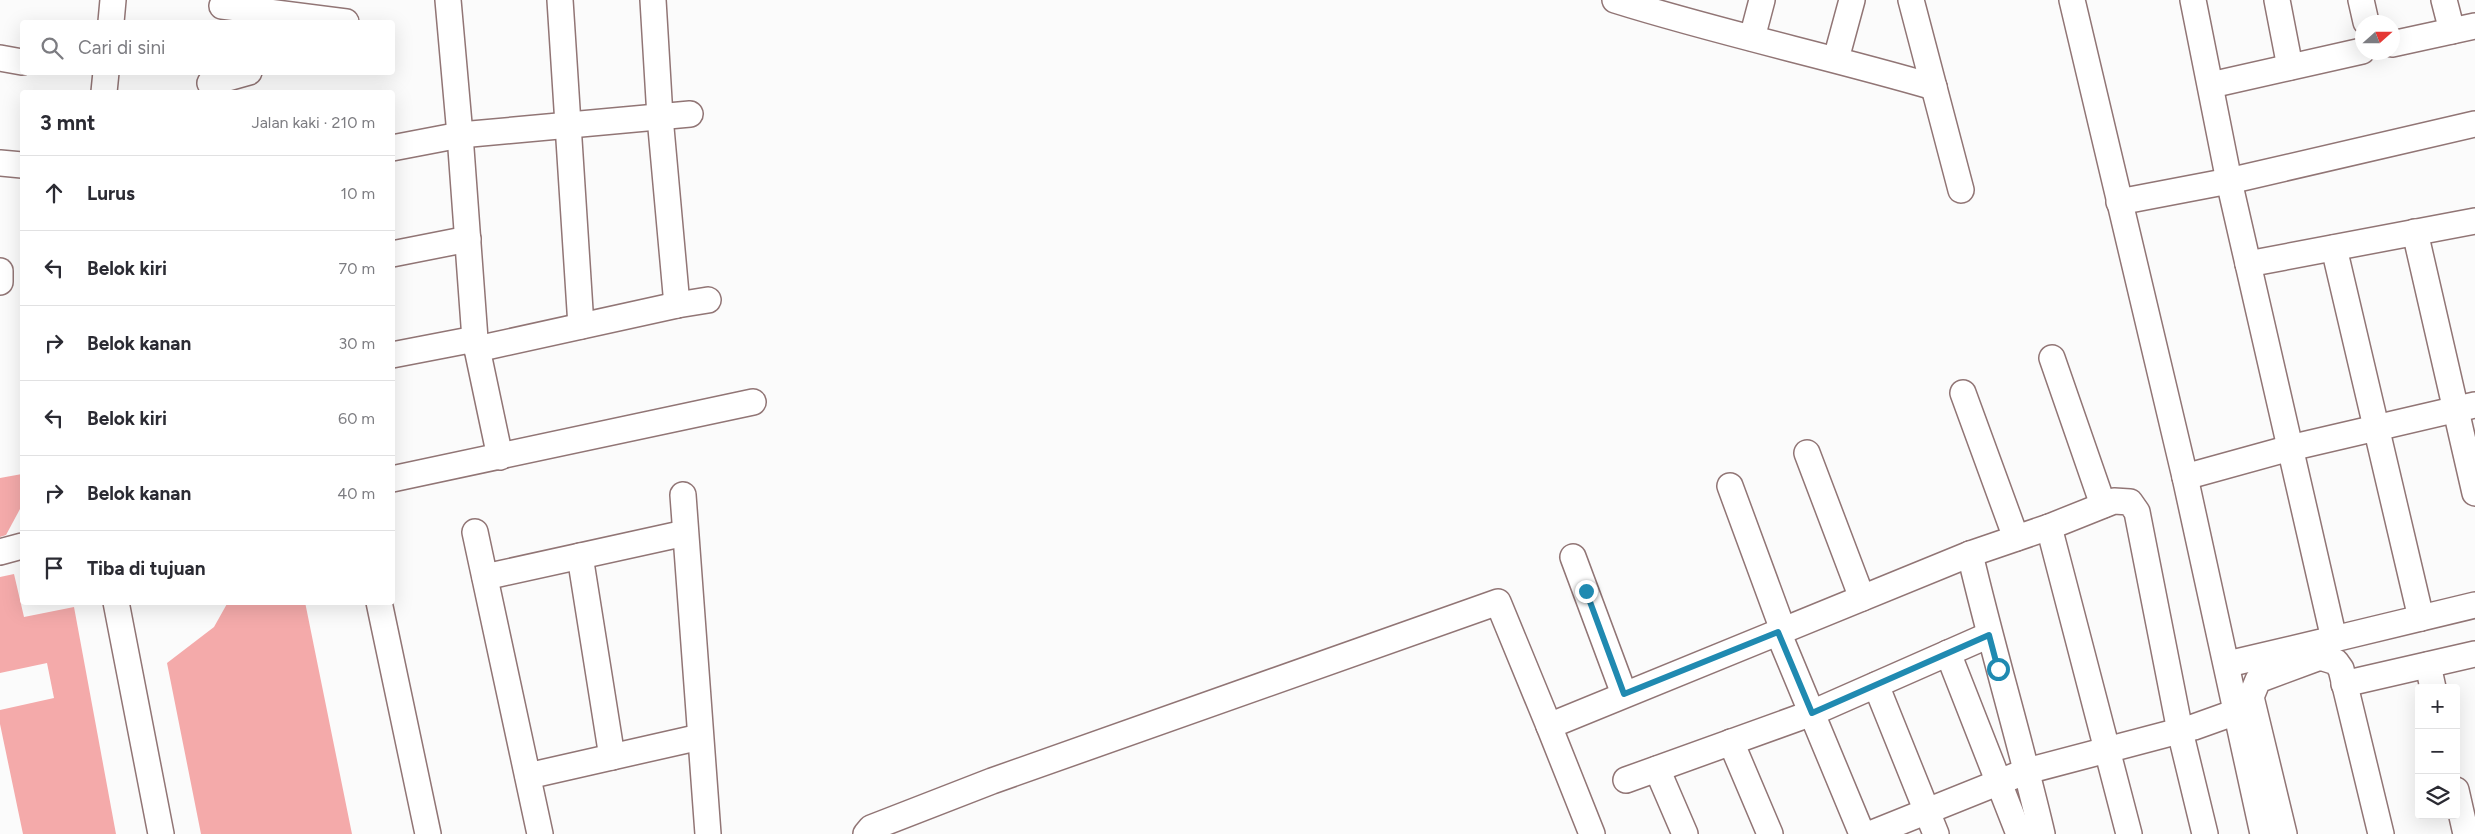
<!DOCTYPE html>
<html lang="id">
<meta charset="utf-8">
<style>
body{margin:0;font-family:Figtree,sans-serif;background:#f7f7f7;color:#2b2b33}
.controls{position:absolute;right:15px;bottom:15px;display:grid;overflow:hidden;border-radius:5px;box-shadow:0 5px 20px #0002}
.controls button{width:45px;height:45px;display:grid;place-items:center;padding:0;border:0;border-bottom:1px solid #e1e1e2;background:#fff;color:#2b2b33;font:25px sans-serif}
.compass{position:absolute;left:2355px;top:15px;width:45px;height:45px;border-radius:50%;background:#fff;box-shadow:0 5px 20px #0002;rotate:69deg}
.stop{position:absolute;width:15px;height:15px;margin:-11px;border:4px solid #208ab1;border-radius:50%;background:#fff}
.stop.end{background:#208ab1;border-color:#fff;box-shadow:0 1px 5px #0008}
.list{margin:0;padding:0;list-style:none}
h2{display:flex;justify-content:space-between;align-items:center;height:65px;margin:0;padding:0 20px;font-size:21px}
h2 small{font-size:16px;font-weight:400;color:#7c7c81}
.list li{display:grid;grid-template-columns:32px 1fr auto;gap:15px;align-items:center;box-sizing:border-box;height:75px;padding:0 20px;border-top:1px solid #e1e1e2}
.list b{display:block;font-size:19px;white-space:nowrap}
.list em{font-size:16px;font-style:normal;color:#7c7c81}
.icon{flex:none;width:28px;height:28px;fill:none;stroke:currentColor;stroke-width:2;stroke-linecap:round;stroke-linejoin:round}
.map{position:relative;flex:none;width:2475px;height:834px;overflow:hidden}
.search{position:absolute;background:#fff;box-shadow:0 5px 20px #0002;left:20px;top:20px;width:375px;height:55px;display:flex;align-items:center;gap:12px;box-sizing:border-box;padding:0 18px;border-radius:5px;color:#7c7c81;font-size:19px}
.panel{position:absolute;background:#fff;box-shadow:0 5px 20px #0002;left:20px;top:90px;width:375px;height:515px;border-radius:5px}
.map>svg:first-child{display:block}
.building{fill:#f4aaaa}
.lines{fill:none;stroke-linecap:round;stroke-linejoin:round}
.minor-casing{stroke:#917575;stroke-width:28}
.minor{stroke:#fff;stroke-width:25}
.route{stroke:#208ab1;stroke-width:6}
</style>
<div class="map">
<svg width="2475" height="834" viewBox="0 0 2475 834">
<rect width="100%" height="100%" fill="#fbfbfb"/>
<g class="building">
<polygon points="22,474 20,509 6,535 0,537 0,478"/>
<polygon points="14,574 24,617 74,607 116,834 23,834 0,724 0,710 54,698 47,663 0,673 0,577"/>
<polygon points="228,602 305,602 352,834 201,834 167,663 214,627"/>
</g>
<g class="lines">
<g class="minor-casing">
<g id="minor">
<polyline points="448,0 460,135 475,339 500,457"/>
<polyline points="560,0 581,326"/>
<polyline points="653,0 660,117 677,305"/>
<path d="M 1615,0 C 1720,33 1828,56 1934,87"/>
<polyline points="1911,0 1961,190"/>
<polyline points="2072,0 2185,477 2263,834"/>
<polyline points="2193,0 2229,181 2334,639 2228,664"/>
<polyline points="2277,0 2290,67"/>
<polyline points="2361,0 2366,22"/>
<polyline points="2444,0 2452,31"/>
<polyline points="222,6 346,22"/>
<polyline points="111,22 113,0"/>
<polyline points="1752,38 1762,0"/>
<polyline points="2392,44 2475,26"/>
<polyline points="0,58 22,62"/>
<polyline points="1836,59 1852,0"/>
<polyline points="210,83 249,72"/>
<polyline points="2211,85 2362,51"/>
<polyline points="104,92 106,72"/>
<polyline points="392,148 460,135 690,114"/>
<polyline points="0,163 22,165"/>
<polyline points="2119,202 2229,181 2475,124"/>
<polyline points="2415,232 2475,493"/>
<polyline points="2334,248 2421,618"/>
<polyline points="392,254 468,239"/>
<polyline points="2248,264 2475,221"/>
<polyline points="0,271 0,282"/>
<polyline points="477,349 677,305 708,300"/>
<polyline points="392,355 475,339"/>
<polyline points="2052,358 2103,505"/>
<polyline points="1963,393 2016,538"/>
<polyline points="1807,453 1862,598"/>
<polyline points="2185,477 2290,448 2475,405"/>
<polyline points="392,479 753,402"/>
<polyline points="1730,486 1783,630"/>
<polyline points="683,495 708,834"/>
<polyline points="2049,527 2129,834"/>
<polyline points="475,532 540,834"/>
<polyline points="0,552 22,546"/>
<path d="M 1970,554 C 1992,648 2020,740 2042,834"/>
<polyline points="580,556 612,757"/>
<polyline points="1573,557 1624,694"/>
<polyline points="485,577 685,533"/>
<polyline points="116,602 161,834"/>
<polyline points="379,602 428,834"/>
<polyline points="1778,632 1862,834"/>
<polyline points="2334,639 2475,605"/>
<polyline points="1948,653 2019,834"/>
<polyline points="2428,665 2433,688"/>
<polyline points="2344,684 2475,654"/>
<polyline points="1876,685 1936,834"/>
<polyline points="1731,742 1770,834"/>
<polyline points="1657,769 1685,834"/>
<polyline points="528,776 700,737"/>
<polyline points="1626,780 1812,713 1989,635"/>
<polyline points="2456,790 2466,834"/>
<polyline points="866,834 871,828 992,781 1498,602 1549,726"/>
<polyline points="1592,834 1549,726 1970,554 2049,527 2114,501 2130,502 2137,512 2180,731 2205,834"/>
<polyline points="1870,834 2027,771 2194,727 2236,712"/>
<polyline points="2284,834 2251,697 2258,680 2320,657 2336,662 2341,669 2381,834"/>
</g>
</g>
<use href="#minor" class="minor"/>
</g>
<g class="lines">
<polyline class="route" points="1586,591 1624,694 1778,632 1812,713 1989,635 1998,669"/>
</g>
</svg>
<div class="controls">
<button>+</button>
<button>−</button>
<button><svg class="icon" aria-label="layers" viewBox="0 0 24 24"><path d="M12 4l9 5-9 5-9-5zM3 14l9 5 9-5"/></svg></button>
</div>
<svg class="compass" viewBox="-18 -18 36 36"><path d="M0-13l5 13h-10z" fill="#e53935"/><path d="M0 13l5-13h-10z" fill="#7c7c81"/></svg>
<div class="stop" style="left:1998px;top:669px"></div>
<div class="stop end" style="left:1586px;top:591px"></div>
<div class="search"><svg class="icon" aria-label="search" viewBox="0 0 24 24"><circle cx="10" cy="10" r="6"/><path d="M15 15l6 6"/></svg>Cari di sini</div>
<section class="panel">
<h2>3 mnt<small>Jalan kaki · 210 m</small></h2>
<ul class="list">
<li><svg class="icon" aria-label="ahead" viewBox="0 0 24 24"><path d="M12 20V5M6 11l6-6 6 6"/></svg><div><b>Lurus</b></div><em>10 m</em></li>
<li><svg class="icon" aria-label="left" viewBox="0 0 24 24"><path d="M17 20v-9H6M10 6l-5 5 5 5"/></svg><div><b>Belok kiri</b></div><em>70 m</em></li>
<li><svg class="icon" aria-label="right" viewBox="0 0 24 24"><path d="M7 20v-9h11M14 6l5 5-5 5"/></svg><div><b>Belok kanan</b></div><em>30 m</em></li>
<li><svg class="icon" aria-label="left" viewBox="0 0 24 24"><path d="M17 20v-9H6M10 6l-5 5 5 5"/></svg><div><b>Belok kiri</b></div><em>60 m</em></li>
<li><svg class="icon" aria-label="right" viewBox="0 0 24 24"><path d="M7 20v-9h11M14 6l5 5-5 5"/></svg><div><b>Belok kanan</b></div><em>40 m</em></li>
<li><svg class="icon" aria-label="arrive" viewBox="0 0 24 24"><path d="M6 21V4h12l-3 4 3 4H6"/></svg><div><b>Tiba di tujuan</b></div></li>
</ul>
</section>
</div>
